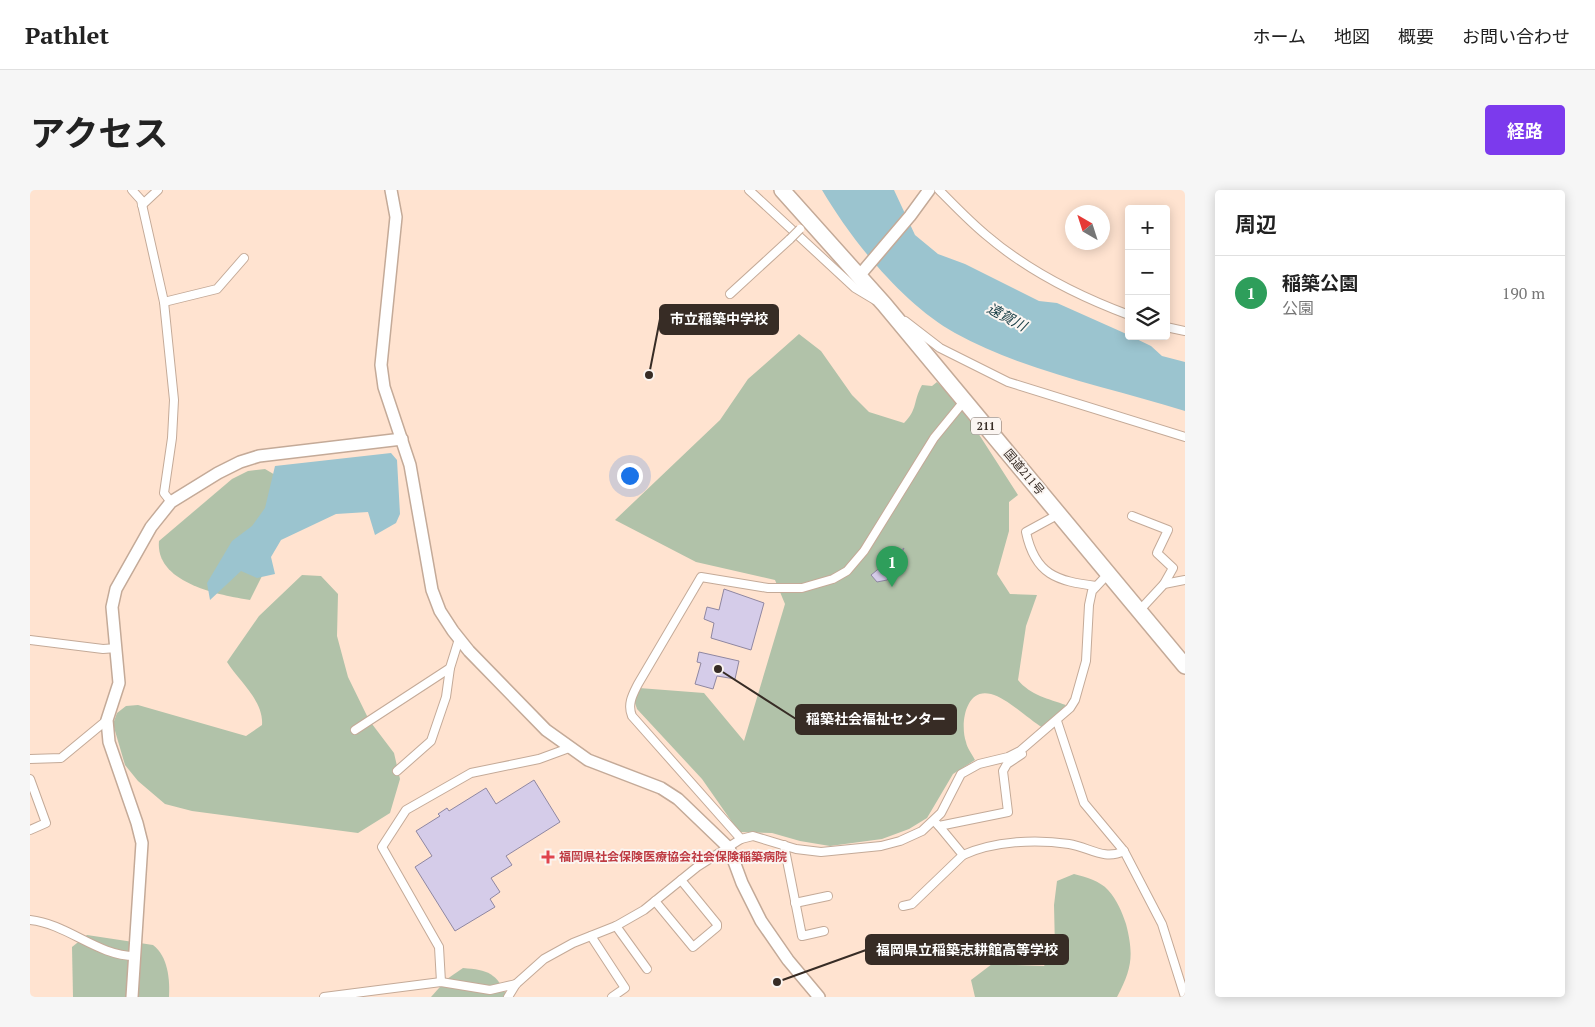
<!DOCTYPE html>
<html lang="ja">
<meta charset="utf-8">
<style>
body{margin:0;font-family:"PT Serif","Noto Sans JP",serif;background:#f6f6f6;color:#222}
.controls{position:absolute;right:15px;top:15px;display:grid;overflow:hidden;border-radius:5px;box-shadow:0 2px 12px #0003}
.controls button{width:45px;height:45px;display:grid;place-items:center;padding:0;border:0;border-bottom:1px solid #e0e0e0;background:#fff;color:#222;font:25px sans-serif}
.compass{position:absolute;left:1035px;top:15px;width:45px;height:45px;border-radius:50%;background:#fff;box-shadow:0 2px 12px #0003;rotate:321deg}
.you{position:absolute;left:599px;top:285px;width:18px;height:18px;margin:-12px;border:4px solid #fff;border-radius:50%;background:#1a73e8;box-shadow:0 0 0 8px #1a73e833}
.badge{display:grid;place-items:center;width:32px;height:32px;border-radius:50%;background:#7c3aed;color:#fff;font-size:16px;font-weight:700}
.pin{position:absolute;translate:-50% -41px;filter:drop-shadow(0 1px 2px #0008)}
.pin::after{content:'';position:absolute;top:26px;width:18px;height:15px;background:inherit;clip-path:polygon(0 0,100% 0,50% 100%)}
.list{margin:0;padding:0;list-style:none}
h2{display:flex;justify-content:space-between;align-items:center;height:65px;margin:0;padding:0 20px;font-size:21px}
h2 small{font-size:16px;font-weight:400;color:#767676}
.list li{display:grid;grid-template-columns:32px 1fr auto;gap:15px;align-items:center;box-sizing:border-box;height:75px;padding:0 20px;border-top:1px solid #e0e0e0}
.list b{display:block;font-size:19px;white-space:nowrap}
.list p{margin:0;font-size:16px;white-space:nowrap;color:#767676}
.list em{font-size:16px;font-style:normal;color:#767676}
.icon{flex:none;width:28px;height:28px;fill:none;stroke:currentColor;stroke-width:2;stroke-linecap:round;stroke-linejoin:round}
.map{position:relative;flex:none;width:1155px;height:807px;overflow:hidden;border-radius:5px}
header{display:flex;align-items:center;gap:30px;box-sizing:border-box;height:70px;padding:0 25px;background:#fff;border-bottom:1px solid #e0e0e0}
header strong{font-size:24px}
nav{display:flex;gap:28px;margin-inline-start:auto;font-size:18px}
.intro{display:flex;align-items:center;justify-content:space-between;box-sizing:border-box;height:120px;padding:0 30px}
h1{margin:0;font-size:35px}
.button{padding:12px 22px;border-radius:5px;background:#7c3aed;color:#fff;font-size:18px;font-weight:700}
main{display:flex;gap:30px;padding:0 30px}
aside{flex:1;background:#fff;border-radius:5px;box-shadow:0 2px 12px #0003}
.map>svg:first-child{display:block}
.green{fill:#b1c2a9}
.water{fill:#9bc4cf}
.building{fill:#d5cce9;stroke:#8f87a1}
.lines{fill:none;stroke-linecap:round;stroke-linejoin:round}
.street-casing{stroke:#c4aa98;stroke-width:10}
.secondary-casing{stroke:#c4aa98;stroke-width:14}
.highway-casing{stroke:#c4aa98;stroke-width:18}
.street{stroke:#fff;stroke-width:8}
.secondary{stroke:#fff;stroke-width:11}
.highway{stroke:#fff;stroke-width:15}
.street-bridge-casing{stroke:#c4aa98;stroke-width:10;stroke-linecap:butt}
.street-bridge{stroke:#fff;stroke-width:8}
.health-dot{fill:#e0444e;stroke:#fbf5f1;stroke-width:2}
.labels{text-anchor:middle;stroke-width:4;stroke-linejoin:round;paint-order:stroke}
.shield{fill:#fbf5f1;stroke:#726862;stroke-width:1}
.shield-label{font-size:11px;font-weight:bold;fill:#372c25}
.street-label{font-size:12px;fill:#372c25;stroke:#fbf5f1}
.health-label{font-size:12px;font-weight:bold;fill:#be3a42;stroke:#fbf5f1;text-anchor:start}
.water-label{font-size:14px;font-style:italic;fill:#153c44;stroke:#fbf5f1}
.leader{fill:none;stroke:#372c25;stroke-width:2}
.callout-dot{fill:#372c25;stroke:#fbf5f1;stroke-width:2}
.callout{fill:#372c25;stroke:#372c25;stroke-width:2}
.callout-label{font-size:14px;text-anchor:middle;font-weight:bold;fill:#fff}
</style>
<header>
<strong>Pathlet</strong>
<nav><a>ホーム</a><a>地図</a><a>概要</a><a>お問い合わせ</a></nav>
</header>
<div class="intro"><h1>アクセス</h1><a class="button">経路</a></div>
<main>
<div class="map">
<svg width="1155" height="807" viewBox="0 0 1155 807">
<rect width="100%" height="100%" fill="#ffe3d0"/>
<g class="green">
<path d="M 769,144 L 791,161 L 822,205 L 839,222 L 874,233 C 888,219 883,211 892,195 L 902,196 L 907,192 L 930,215 L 988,305 L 979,312 L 979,341 L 967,384 L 980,404 L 1007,405 L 996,436 L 988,490 C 1000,505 1019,509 1036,515 L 1013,538 C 998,529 977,508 961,504 C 935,497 930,535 936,552 C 937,558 942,564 945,570 L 923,584 L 897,628 L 879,639 L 852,649 L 800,656 L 770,651 L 742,643 L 709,642 L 672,589 L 607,519 L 604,510 L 609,498 L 674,503 L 714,551 L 755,414 L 745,390 L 666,372 L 585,330 L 690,230 L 718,189 Z"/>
<path d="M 235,279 L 252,289 L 233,384 L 220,410 C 189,405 125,393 129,351 L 202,289 L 218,281 Z"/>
<path d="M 272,385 L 291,386 L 308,404 L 307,446 L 318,487 L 339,530 L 364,563 L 370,589 L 360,623 L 328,643 L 162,621 L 135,614 L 108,591 L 95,575 L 83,534 L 87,523 L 96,516 L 108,515 L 216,546 L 232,535 C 234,511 209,491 197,472 L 229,426 Z"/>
<path d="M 1044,684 C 1056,687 1070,691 1078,700 C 1087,710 1092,722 1096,734 C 1104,765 1102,779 1087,807 L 945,807 L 941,790 L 962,774 L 1014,776 L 1025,759 L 1024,715 L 1027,691 Z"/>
<path d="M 57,745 L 123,755 C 138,766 140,790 139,807 L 43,807 L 42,757 Z"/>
<path d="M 433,778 C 458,780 467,783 477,807 L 401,807 L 417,789 Z"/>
</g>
<g class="water">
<path d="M 792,0 L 864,0 L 885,45 L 908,64 L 935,74 L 1009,111 L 1027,113 L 1092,142 L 1121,156 L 1132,166 L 1155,172 L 1155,221 C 1079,197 996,182 925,143 C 873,114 822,51 792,0 Z"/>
<polygon points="361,263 367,270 370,324 366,333 345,345 338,322 306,324 251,350 241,367 245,384 227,388 211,381 180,410 177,393 202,351 222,336 235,318 245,276"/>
</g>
<g class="building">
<polygon points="874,358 868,371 871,375 867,382 857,390 847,392 841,385"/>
<polygon points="694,399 734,413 721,460 681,448 684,433 674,429 677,417 689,420"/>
<polygon points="669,462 709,471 705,489 687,486 683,499 665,494 671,473 667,472"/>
<polygon points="504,590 530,632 476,666 482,675 461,688 470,702 460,709 465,717 425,741 385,677 402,666 386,641 410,626 408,624 417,618 419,621 456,598 466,614"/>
</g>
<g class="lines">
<g class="street-casing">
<g id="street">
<polyline points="102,0 111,10 134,112 144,210 142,248 134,303 141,312"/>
<polyline points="719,0 825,98 845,110"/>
<path d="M 909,0 C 924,15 939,31 956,45 C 997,80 1048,106 1099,125"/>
<polyline points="112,15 128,0"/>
<polyline points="700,104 760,49"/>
<polyline points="134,112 187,99 214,68"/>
<polyline points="875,131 910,158 978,192 1155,247"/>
<polyline points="1136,137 1155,141"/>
<path d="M 1029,324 L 996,342 C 1005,385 1027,391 1066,396"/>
<polyline points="1102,326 1138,340 1127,363 1143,378 1134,394"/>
<polyline points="1109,421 1134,394 1155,390"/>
<polyline points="0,450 73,459 87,458"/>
<polyline points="1027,531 1054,613 1094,661 1132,734 1155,807"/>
<polyline points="325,540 420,478 429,449"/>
<polyline points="0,569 31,568 77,530"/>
<polyline points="367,581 401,551 416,507 420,478"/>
<polyline points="0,589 16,633 0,640"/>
<polyline points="907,634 909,636 978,622 973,581 977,574 992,564"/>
<path d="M 909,636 L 933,665 C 964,651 1005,649 1039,654 C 1059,657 1074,671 1094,661"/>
<path d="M 711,649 L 602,526 C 597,514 603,504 608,494 L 671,387 L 738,398 L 772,398 L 803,389 L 817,381 L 834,361 L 904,248 L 935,210"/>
<polyline points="754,655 772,746 794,741"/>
<polyline points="625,711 663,757 687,737 687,734 651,690"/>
<polyline points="765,713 798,706"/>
<polyline points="873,716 882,714 933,665"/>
<path d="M 0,730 C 38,734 67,766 105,766"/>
<polyline points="586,736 617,779"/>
<polyline points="561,746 595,798 582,807"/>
<polyline points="411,792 409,757 352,657 376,620 441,583 509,569 539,558"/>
<polyline points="294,807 411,792 460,800 486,794"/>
<polyline points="478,807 486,794 514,769 543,753 586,736 614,720 667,677 711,649 723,646 766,659 791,662 851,656 870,651 892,641 911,623 931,584 949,574 978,567 990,561 1040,518 1045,510 1056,471 1059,415 1062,401 1078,384"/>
</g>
</g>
<g class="secondary-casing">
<g id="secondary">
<polyline points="361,0 366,27 351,175 354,197 380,275 402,400 410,421 423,441 439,461 516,540 558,570 631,598 648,609 699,658 712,693 731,731 758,770 789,807"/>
<polyline points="829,86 880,26 899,0"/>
<polyline points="102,807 112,653 107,633 79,552 77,530 89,493 82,417 86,399 121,337 141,312 188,283 210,272 229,266 372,249"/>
</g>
</g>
<g class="highway-casing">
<polyline id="highway" points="752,0 854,114 1155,476"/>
</g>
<use href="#street" class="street"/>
<use href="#secondary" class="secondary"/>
<use href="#highway" class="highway"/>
<g class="street-bridge-casing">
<polyline id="street-bridge" points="760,49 770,39"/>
</g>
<use href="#street-bridge" class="street-bridge"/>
</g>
<path class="health-dot" d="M515.5 659.5h5v5h5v5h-5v5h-5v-5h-5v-5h5z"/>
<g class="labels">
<rect class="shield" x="941" y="227.5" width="30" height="17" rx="4"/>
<g class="shield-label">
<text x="956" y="240">211</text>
</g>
<g class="street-label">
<text transform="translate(994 282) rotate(50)" y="4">国道211号</text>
</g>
<g class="health-label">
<text x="529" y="671">福岡県社会保険医療協会社会保険稲築病院</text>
</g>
<g class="water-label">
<text transform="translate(977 127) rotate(28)" y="5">遠賀川</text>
</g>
</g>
<path class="leader" d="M619 185L630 129M688 479L766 529M747 792L836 760"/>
<g class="callout-dot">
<circle cx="619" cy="185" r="5"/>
<circle cx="688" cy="479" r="5"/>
<circle cx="747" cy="792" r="5"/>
</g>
<g class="callout">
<rect x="630" y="115" width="118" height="29" rx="5"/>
<rect x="766" y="515" width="160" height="29" rx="5"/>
<rect x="836" y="745" width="202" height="29" rx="5"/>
</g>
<g class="callout-label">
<text x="689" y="134">市立稲築中学校</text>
<text x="846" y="534">稲築社会福祉センター</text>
<text x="937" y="765">福岡県立稲築志耕館高等学校</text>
</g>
</svg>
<div class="controls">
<button>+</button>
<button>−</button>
<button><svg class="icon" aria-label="layers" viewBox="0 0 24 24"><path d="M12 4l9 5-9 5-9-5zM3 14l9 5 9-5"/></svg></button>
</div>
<svg class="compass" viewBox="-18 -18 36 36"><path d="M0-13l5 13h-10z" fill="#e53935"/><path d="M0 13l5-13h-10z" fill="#767676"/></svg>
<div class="you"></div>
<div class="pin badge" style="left:862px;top:397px;background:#2e9e5b">1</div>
</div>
<aside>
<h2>周辺<small></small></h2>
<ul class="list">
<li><span class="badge" style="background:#2e9e5b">1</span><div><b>稲築公園</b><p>公園</p></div><em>190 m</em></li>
</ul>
</aside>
</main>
